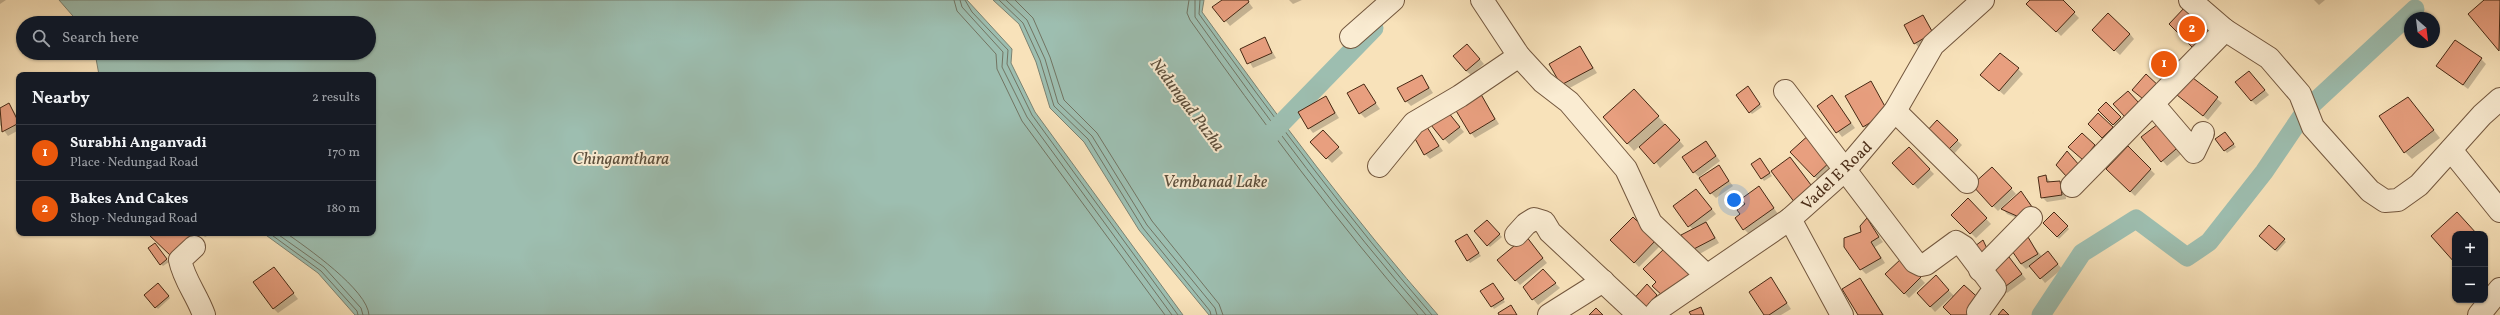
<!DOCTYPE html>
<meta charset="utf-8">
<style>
body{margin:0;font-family:Vollkorn,serif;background:#242831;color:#f1f3f6}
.controls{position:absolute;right:12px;bottom:12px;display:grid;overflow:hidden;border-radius:8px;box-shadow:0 1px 3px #0004}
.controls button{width:36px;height:36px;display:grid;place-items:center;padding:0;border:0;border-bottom:1px solid #363941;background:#171b24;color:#f1f3f6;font:20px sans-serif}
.compass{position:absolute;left:2404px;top:12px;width:36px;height:36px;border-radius:50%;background:#171b24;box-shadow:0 1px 3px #0004;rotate:152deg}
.you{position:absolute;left:1734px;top:200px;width:14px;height:14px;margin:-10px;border:3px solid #fff;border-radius:50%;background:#1a73e8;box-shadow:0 0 0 6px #1a73e833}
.badge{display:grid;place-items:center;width:26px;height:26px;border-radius:50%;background:#ea580c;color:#fff;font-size:13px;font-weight:700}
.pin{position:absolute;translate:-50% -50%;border:2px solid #fff;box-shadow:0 1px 4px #0006}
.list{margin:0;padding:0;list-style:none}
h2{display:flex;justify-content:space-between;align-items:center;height:52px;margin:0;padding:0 16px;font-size:17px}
h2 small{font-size:13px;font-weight:400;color:#9ea1a6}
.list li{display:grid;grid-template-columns:26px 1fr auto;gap:12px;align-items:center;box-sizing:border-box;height:56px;padding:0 16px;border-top:1px solid #363941}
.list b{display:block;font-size:15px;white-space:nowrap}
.list p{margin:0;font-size:13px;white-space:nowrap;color:#9ea1a6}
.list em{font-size:13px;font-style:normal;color:#9ea1a6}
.icon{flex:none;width:22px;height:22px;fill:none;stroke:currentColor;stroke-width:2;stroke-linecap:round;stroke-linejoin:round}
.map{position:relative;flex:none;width:2500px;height:315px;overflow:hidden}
.search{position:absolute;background:#171b24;box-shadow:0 1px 3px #0004;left:16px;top:16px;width:360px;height:44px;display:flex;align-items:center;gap:10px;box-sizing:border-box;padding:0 14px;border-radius:22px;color:#9ea1a6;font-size:15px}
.panel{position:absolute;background:#171b24;box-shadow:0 1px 3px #0004;left:16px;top:72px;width:360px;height:164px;border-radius:8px}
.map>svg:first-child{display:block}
.water{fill:#9dbeb0;stroke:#7b8272}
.shadow{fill:#0003}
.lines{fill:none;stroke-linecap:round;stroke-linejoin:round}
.shore{stroke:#727462;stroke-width:1}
.canal{stroke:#9dbeb0;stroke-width:19}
.building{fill:#e89f7f;stroke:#472914}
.minor-casing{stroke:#73573e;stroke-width:24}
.minor{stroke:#faecd2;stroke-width:22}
.labels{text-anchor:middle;stroke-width:4;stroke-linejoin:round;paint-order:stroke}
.street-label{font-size:16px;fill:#472914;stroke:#faecd2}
.water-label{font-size:17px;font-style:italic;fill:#5c4e3b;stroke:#faecd2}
</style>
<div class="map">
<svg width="2500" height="315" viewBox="0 0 2500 315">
<rect width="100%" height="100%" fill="#f8e2ba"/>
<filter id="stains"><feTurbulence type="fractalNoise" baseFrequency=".005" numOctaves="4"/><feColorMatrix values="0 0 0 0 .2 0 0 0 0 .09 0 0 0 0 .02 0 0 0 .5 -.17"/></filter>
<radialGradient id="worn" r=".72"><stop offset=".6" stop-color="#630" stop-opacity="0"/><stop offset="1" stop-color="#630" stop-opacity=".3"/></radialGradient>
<g class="water">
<polygon points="59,0 967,0 1012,49 1011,63 1035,112 1183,315 355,315 318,273 263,233 373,233 373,75 99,75 95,53 369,53 369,23 79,23"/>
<path d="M 993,0 L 1204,0 L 1202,12 C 1277,116 1353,218 1438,315 L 1209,315 L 1139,230 L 1084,142 L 1050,108 L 1036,62 L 1019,24 Z"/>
</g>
<g class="shadow">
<polygon points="0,0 6,0 0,4"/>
<polygon points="1223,0 1247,0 1253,8 1230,26 1214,7"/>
<polygon points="1289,0 1302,0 1293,4"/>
<polygon points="2031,0 2061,0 2079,18 2061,36 2028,3"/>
<polygon points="2314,0 2325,0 2319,5"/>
<polygon points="2485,0 2500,0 2500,50 2469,14"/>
<polygon points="1923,16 1937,38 1919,48 1915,43"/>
<polygon points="2130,34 2134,39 2120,55 2098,35"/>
<polygon points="1265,39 1276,58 1253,68 1242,49"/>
<polygon points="1580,47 1597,73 1566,90 1550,64"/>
<polygon points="1472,50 1484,64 1471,75 1466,71"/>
<polygon points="48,53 58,53 51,57"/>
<polygon points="2481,59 2486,64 2468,89 2437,66"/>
<polygon points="2018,69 2023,74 2004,95 1987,80"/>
<polygon points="1422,76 1433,93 1411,106 1406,101"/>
<polygon points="2254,77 2269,95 2256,105 2251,100"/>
<polygon points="2193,80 2222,103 2208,120 2183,99"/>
<polygon points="1870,83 1892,117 1869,131 1864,126"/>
<polygon points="1363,85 1380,109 1365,118 1360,113"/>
<polygon points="1750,90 1762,107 1752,114 1750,112"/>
<polygon points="1478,91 1499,124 1475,138 1471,133"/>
<polygon points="1326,97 1339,118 1313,133 1309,128"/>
<polygon points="1641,97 1684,146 1660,168 1643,143 1634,151 1604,117"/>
<polygon points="2408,98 2440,138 2412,159 2405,152"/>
<polygon points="1836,102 1855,128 1842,137 1818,106"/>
<polygon points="9,104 19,119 19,130 8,136 0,125 0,109"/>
<polygon points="2106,104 2122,120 2116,127 2100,110"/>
<polygon points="2098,114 2117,133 2107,142 2089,124"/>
<polygon points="1452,118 1464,132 1449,144 1432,125"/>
<polygon points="1937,121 1962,145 1953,155 1932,136"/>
<polygon points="1427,128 1443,151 1430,159 1425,154"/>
<polygon points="1323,131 1343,153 1332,163 1311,142"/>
<polygon points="2225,133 2236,147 2227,153 2216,139"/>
<polygon points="2143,137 2187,149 2167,166"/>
<polygon points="1816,139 1838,163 1819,181 1814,176"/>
<polygon points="1706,142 1720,161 1699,177 1694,172"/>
<polygon points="2128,148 2155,174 2135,196 2107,169"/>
<polygon points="1909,149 1934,174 1918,189 1893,163"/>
<polygon points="1790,158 1795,163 1818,194 1796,202"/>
<polygon points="1762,162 1772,176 1764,181 1752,165"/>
<polygon points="1718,166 1733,186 1716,198 1711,193"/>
<polygon points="1997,173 2016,194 1998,211 1993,206"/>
<polygon points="2046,176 2051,183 2060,182 2065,186 2066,199 2047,202 2042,197"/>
<polygon points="1759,187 1778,214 1749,234 1744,229 1741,214"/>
<polygon points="1696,190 1716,214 1706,222 1719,243 1696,256 1691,251 1693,230 1674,206"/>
<polygon points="2026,198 2037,212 2024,221 2007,214 2003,209"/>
<polygon points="1968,200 1991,224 1976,238 1952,215"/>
<polygon points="2054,214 2069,229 2059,239 2045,223"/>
<polygon points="1633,219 1660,246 1639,267 1612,240"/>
<polygon points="1867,220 1883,242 1875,247 1885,263 1866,274 1861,269 1862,233"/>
<polygon points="1487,221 1502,237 1490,247 1476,232"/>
<polygon points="2269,226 2286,242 2277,252 2260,236"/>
<polygon points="201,233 213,233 205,237"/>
<polygon points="1467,235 1481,256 1470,263 1468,260"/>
<polygon points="2028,238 2042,257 2048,252 2062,269 2045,283 2031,266 2026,269 2021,264"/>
<polygon points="1530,242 1547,263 1520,285 1498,260"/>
<polygon points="157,247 169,262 163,266 161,264"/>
<polygon points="1902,259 1925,283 1909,298 1886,274"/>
<polygon points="2014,264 2026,279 2007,293 2003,288"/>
<polygon points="274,268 298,299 278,313 274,309"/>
<polygon points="1543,271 1560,288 1538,305 1524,288"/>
<polygon points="1936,277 1954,296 1952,315 1952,296 1935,312 1918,293"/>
<polygon points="1771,279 1791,309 1781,315 1765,315"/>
<polygon points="1860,279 1864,284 1884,315 1859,315"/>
<polygon points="1493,284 1505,302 1494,309 1482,291"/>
<polygon points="160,286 170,298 158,309 145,295"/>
<polygon points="1647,286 1662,300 1644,315"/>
</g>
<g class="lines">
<g class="shore">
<polyline points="954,0 957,11 996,54 997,69 1022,121 1165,315"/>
<polyline points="960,0 962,7 1003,52 1002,67 1027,117 1172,315"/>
<polyline points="965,0 972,12 1008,50 1007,64 1032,115 1178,315"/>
<polyline points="999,0 1023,23 1040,60 1054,106 1088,139 1143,228 1210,311 1211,315"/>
<polyline points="1006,0 1027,20 1045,59 1058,103 1092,136 1147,225 1215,308 1217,315"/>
<polyline points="1015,0 1033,18 1050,57 1064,100 1097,133 1152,221 1219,304 1223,315"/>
<path d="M 1189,0 L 1187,13 L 1190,20 C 1262,121 1336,221 1418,315"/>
<path d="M 1195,0 L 1195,17 C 1268,119 1343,220 1426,315"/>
<path d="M 1200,0 L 1199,14 C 1273,117 1349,219 1432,315"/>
<polyline points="269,233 321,271 357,311 358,315"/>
<polyline points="276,233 324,267 361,308 363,315"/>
<path d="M 286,233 C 306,247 368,290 369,315"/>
</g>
<g class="canal">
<polyline points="1265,140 1374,28"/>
<polyline points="2041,315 2082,253 2136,219 2187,257 2209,242 2264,172 2306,110 2415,9"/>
</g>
</g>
<g class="building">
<polygon points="1222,0 1248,0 1249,2 1224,22 1212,7"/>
<polygon points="2030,0 2063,0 2075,12 2056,32 2026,4"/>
<polygon points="2484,0 2500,0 2499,51 2468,14"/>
<polygon points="2186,6 2214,35 2197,52 2169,24"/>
<polygon points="2108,13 2130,34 2114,51 2092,30"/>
<polygon points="1923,15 1933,33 1914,44 1904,25"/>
<polygon points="1265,37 1272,53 1247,64 1240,49"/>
<polygon points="2455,40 2482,58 2463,85 2436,66"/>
<polygon points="1467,44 1480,59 1466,71 1453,56"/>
<polygon points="1580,46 1593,68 1561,85 1549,64"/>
<polygon points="2163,51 2176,64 2164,77 2151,64"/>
<polygon points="2000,53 2019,68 1999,91 1980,75"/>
<polygon points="2249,71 2265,90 2251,101 2235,82"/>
<polygon points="2146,74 2161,88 2148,103 2132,90"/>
<polygon points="1422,75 1429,88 1405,102 1397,88"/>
<polygon points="2193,78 2218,97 2203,116 2177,95"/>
<polygon points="1871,81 1888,112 1863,127 1845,96"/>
<polygon points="1364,84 1376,103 1359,114 1347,93"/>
<polygon points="1748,86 1760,104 1749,113 1736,95"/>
<polygon points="1478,89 1495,119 1470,134 1452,104"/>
<polygon points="1634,89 1659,116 1627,144 1603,117"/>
<polygon points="2128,91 2139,103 2125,117 2113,104"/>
<polygon points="1832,95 1851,123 1836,133 1817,106"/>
<polygon points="1326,96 1335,113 1308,129 1298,112"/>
<polygon points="2408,97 2434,130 2404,153 2379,116"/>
<polygon points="2106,102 2121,117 2113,125 2098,110"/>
<polygon points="9,103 19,123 2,132 0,108"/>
<polygon points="1448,112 1460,127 1443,140 1431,125"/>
<polygon points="2098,113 2113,127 2102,138 2088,124"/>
<polygon points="1937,120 1958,140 1947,151 1926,132"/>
<polygon points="2162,121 2183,143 2161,162 2141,137"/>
<polygon points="1665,124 1680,140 1654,164 1639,147"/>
<polygon points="1427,127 1439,146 1424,155 1413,135"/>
<polygon points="1323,130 1339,147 1326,159 1310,142"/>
<polygon points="2225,132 2234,144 2224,151 2215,139"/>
<polygon points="1811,133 1834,158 1814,177 1790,152"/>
<polygon points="2082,133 2095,145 2083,160 2068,147"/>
<polygon points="1706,141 1716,156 1693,173 1682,157"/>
<polygon points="2128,146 2151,169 2130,192 2106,169"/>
<polygon points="1909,147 1930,169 1913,185 1892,163"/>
<polygon points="2067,151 2079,165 2067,177 2056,165"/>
<polygon points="1790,157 1814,189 1795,203 1771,171"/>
<polygon points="1760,158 1770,173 1761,179 1751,164"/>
<polygon points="1719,165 1729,181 1710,194 1699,178"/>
<polygon points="1992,167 2012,188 1992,207 1972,185"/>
<polygon points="2046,175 2047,182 2060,181 2062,195 2041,198 2038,177"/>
<polygon points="1759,186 1774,208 1743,230 1735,218 1740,214 1737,210 1745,204 1741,199"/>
<polygon points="1696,189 1712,209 1688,227 1673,206"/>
<polygon points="2021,191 2032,207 2019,217 2001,209"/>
<polygon points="1968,198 1987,218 1970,234 1951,215"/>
<polygon points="2054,212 2068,226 2057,237 2043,223"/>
<polygon points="2457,212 2477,234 2455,234 2455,263 2431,236"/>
<polygon points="1633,217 1656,240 1634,263 1610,240"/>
<polygon points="1867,218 1879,237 1871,242 1881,258 1860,270 1844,247 1844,238 1861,232 1860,226"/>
<polygon points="1487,220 1500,234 1487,246 1474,231"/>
<polygon points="1706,222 1715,238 1690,251 1681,235"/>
<polygon points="2269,225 2285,239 2275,250 2259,236"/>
<polygon points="147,233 189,233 191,235 171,256"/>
<polygon points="1467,234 1479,253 1467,261 1455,241"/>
<polygon points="1526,236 1543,258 1515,281 1497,260"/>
<polygon points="2028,237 2038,254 2021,264 2010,248"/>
<polygon points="1983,240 1990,255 1971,249"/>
<polygon points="155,243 167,259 160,265 148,248"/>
<polygon points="1665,248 1690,274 1664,297 1652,286 1656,282 1643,269"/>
<polygon points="2048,251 2058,264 2040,279 2029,266"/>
<polygon points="2009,257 2022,274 2002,289 1989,272"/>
<polygon points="1902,258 1921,277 1904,294 1885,274"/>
<polygon points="274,267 294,293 273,309 253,282"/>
<polygon points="1543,269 1556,283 1532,300 1523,287"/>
<polygon points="1936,275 1949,290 1930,307 1917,293"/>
<polygon points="1771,277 1787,303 1769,315 1764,315 1749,292"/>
<polygon points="1860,278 1883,315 1858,315 1842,289"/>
<polygon points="158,283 169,296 155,308 144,295"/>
<polygon points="1493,283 1504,299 1491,307 1480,291"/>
<polygon points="1647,284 1657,295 1648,304 1653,309 1630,303"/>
<polygon points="1964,285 1983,302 1971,315 1951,315 1943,307"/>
<polygon points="1511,305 1517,315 1499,315 1498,313"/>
<polygon points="1701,307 1704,315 1691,315 1689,312"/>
<polygon points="1596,308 1603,315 1589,315"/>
<polygon points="2003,309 2009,315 1998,315"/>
</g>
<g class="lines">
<g class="minor-casing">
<g id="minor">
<polyline points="1482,0 1519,56 1543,82 1569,102 1626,169 1651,223 1706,275"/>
<polyline points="2190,0 2225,30 2269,58 2300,94 2313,127 2370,191 2385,201 2398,200 2419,185 2482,115 2500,99"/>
<polyline points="1351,37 1393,0"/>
<polyline points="1785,91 1915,262 1921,265 1926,264 1956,242 1964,247 1995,288 1978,312"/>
<polyline points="2153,104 2194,152 2203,133"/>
<polyline points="1895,111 1967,182"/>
<polyline points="2451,150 2500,211"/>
<polyline points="1379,166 1414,123 1460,96 1519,56"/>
<polyline points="2072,186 2225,30"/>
<polyline points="1790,219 1842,315"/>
<polyline points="1516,235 1526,224 1534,219 1544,222 1550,232 1639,315"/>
<path d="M 194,247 L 180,260 C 184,280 197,295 204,315"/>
<polyline points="1980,270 2031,218"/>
<polyline points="1549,315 1603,281"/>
<polyline points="1654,315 1660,308 1790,219 1845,170 1895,111 1933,45 1983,0"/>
<polyline points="2479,315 2500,289"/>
</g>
</g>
<use href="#minor" class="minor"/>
</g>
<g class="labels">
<g class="street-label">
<text transform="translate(1836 175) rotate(-44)" y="6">Vadel E Road</text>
</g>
<g class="water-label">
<text transform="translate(1188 104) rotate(53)" y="6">Nedungad Puzha</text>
<text x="621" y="164">Chingamthara</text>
<text x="1215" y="187">Vembanad Lake</text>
</g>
</g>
<rect width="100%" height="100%" filter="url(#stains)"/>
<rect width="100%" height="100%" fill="url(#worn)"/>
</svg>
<div class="controls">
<button>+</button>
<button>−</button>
</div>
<svg class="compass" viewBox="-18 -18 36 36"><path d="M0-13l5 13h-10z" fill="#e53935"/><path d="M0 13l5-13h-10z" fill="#9ea1a6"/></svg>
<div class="you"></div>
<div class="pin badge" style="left:2164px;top:64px">1</div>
<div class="pin badge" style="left:2192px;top:29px">2</div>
<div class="search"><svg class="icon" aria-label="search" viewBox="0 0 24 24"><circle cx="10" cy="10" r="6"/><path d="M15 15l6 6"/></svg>Search here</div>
<section class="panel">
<h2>Nearby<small>2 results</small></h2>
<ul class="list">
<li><span class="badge">1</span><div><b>Surabhi Anganvadi</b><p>Place · Nedungad Road</p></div><em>170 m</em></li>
<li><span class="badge">2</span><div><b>Bakes And Cakes</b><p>Shop · Nedungad Road</p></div><em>180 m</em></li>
</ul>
</section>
</div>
